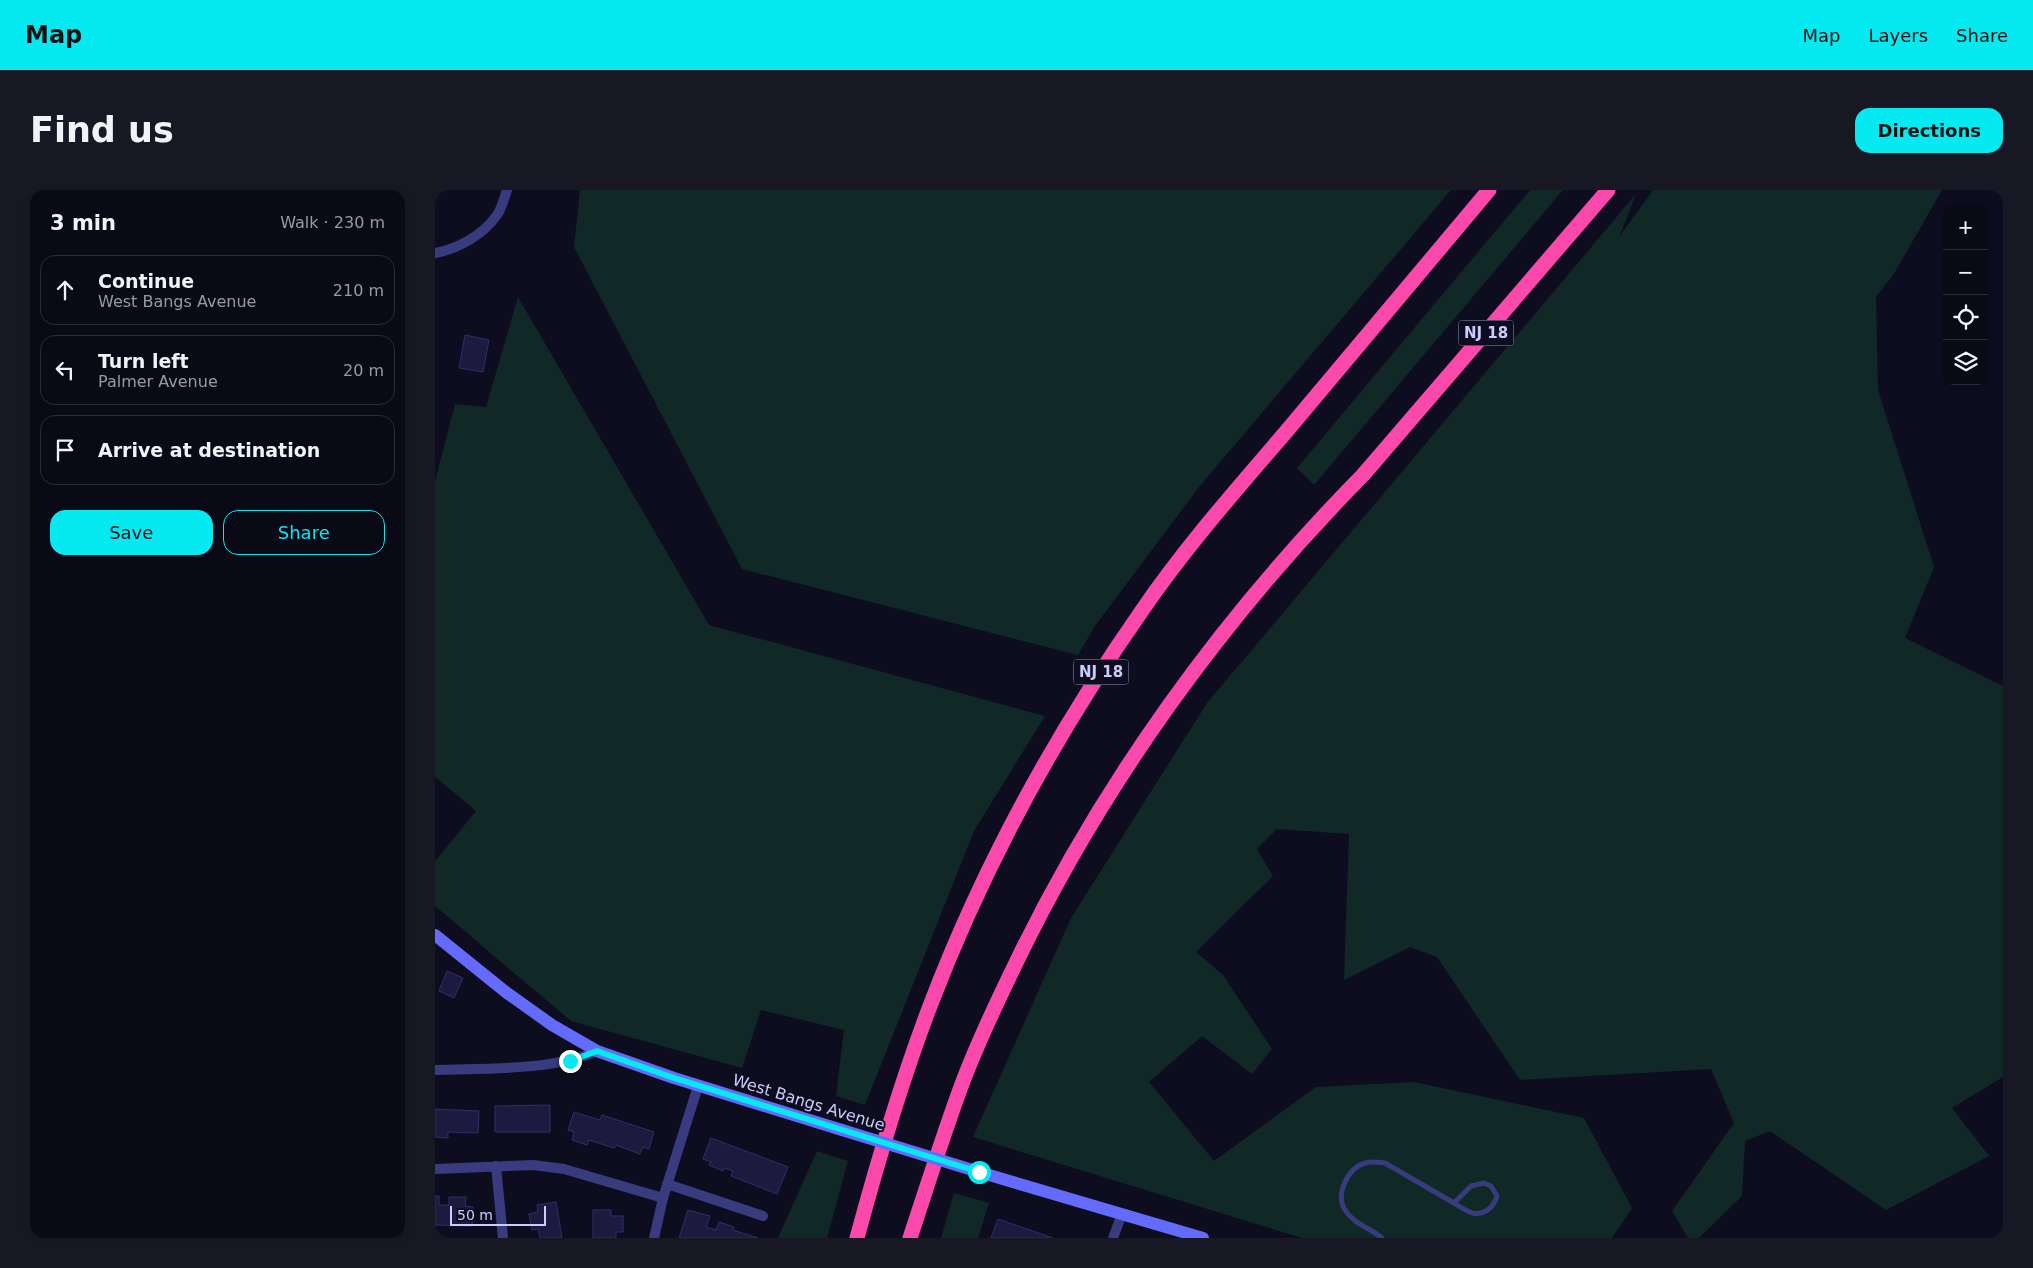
<!DOCTYPE html>
<meta charset="utf-8">
<style>
body{margin:0;font-family:"DejaVu Sans",sans-serif;background:#181824;color:#f1f3f6}
.controls{position:absolute;right:15px;top:15px;display:grid;overflow:hidden;border-radius:10px;box-shadow:0 2px 8px #0003}
.controls button{width:45px;height:45px;display:grid;place-items:center;padding:0;border:0;border-bottom:1px solid #2a2b36;background:#0a0a17;color:#f1f3f6;font:25px sans-serif}
.scale{position:absolute;left:15px;bottom:12px;width:96px;box-sizing:border-box;padding-left:5px;border:2px solid #cdcbfe;border-top:0;font-size:14px;line-height:18px;white-space:nowrap;color:#cdcbfe;-webkit-text-stroke:4px #0e0d1f;paint-order:stroke}
.stop{position:absolute;width:15px;height:15px;margin:-11px;border:4px solid #05e9f1;border-radius:50%;background:#fff}
.stop.end{background:#05e9f1;border-color:#fff;box-shadow:0 1px 5px #0008}
.list{margin:0;padding:0;list-style:none}
h2{display:flex;justify-content:space-between;align-items:center;height:65px;margin:0;padding:0 20px;font-size:21px}
h2 small{font-size:16px;font-weight:400;color:#999aa1}
.list li{display:grid;grid-template-columns:32px 1fr auto;gap:15px;align-items:center;box-sizing:border-box;height:70px;margin:0 10px 10px;padding:0 10px;border:1px solid #2a2b36;border-radius:15px}
.list b{display:block;font-size:19px;white-space:nowrap}
.list p{margin:0;font-size:16px;white-space:nowrap;color:#999aa1}
.list em{font-size:16px;font-style:normal;color:#999aa1}
.actions{display:flex;gap:10px;padding:15px 20px}
.actions a{flex:1;padding:11px 0;border:1px solid #05e9f1;border-radius:15px;text-align:center;font-size:18px;color:#05e9f1}
.actions .main{background:#05e9f1;color:#111}
.icon{flex:none;width:28px;height:28px;fill:none;stroke:currentColor;stroke-width:2;stroke-linecap:round;stroke-linejoin:round}
.map{position:relative;flex:none;width:1568px;height:1048px;overflow:hidden;border-radius:15px}
header{display:flex;align-items:center;gap:30px;box-sizing:border-box;height:70px;padding:0 25px;background:#05e9f1;color:#111}
header strong{font-size:24px}
nav{display:flex;gap:28px;margin-inline-start:auto;font-size:18px}
.intro{display:flex;align-items:center;justify-content:space-between;box-sizing:border-box;height:120px;padding:0 30px}
h1{margin:0;font-size:35px}
.button{padding:12px 22px;border-radius:15px;background:#05e9f1;color:#111;font-size:18px;font-weight:700}
main{display:flex;gap:30px;padding:0 30px}
aside{flex:1;background:#0a0a17;border-radius:15px;box-shadow:0 2px 8px #0003}
.map>svg:first-child{display:block}
.green{fill:#102826}
.building{fill:#1e193f;stroke:#342c6b}
.lines{fill:none;stroke-linecap:round;stroke-linejoin:round}
.lane{stroke:#383b7d;stroke-width:5}
.street{stroke:#383b7d;stroke-width:10}
.secondary{stroke:#646bfc;stroke-width:12}
.highway{stroke:#fb49ab;stroke-width:15}
.secondary-bridge{stroke:#646bfc;stroke-width:12}
.route{stroke:#05e9f1;stroke-width:6}
.labels{text-anchor:middle;stroke-width:4;stroke-linejoin:round;paint-order:stroke}
.shield{fill:#0e0d1f;stroke:#9492bb;stroke-width:1}
.shield-label{font-size:15px;font-weight:bold;fill:#cdcbfe}
.street-label{font-size:16px;fill:#cdcbfe;stroke:#0e0d1f}
</style>
<header>
<strong>Map</strong>
<nav><a>Map</a><a>Layers</a><a>Share</a></nav>
</header>
<div class="intro"><h1>Find us</h1><a class="button">Directions</a></div>
<main>
<aside>
<h2>3 min<small>Walk · 230 m</small></h2>
<ul class="list">
<li><svg class="icon" aria-label="ahead" viewBox="0 0 24 24"><path d="M12 20V5M6 11l6-6 6 6"/></svg><div><b>Continue</b><p>West Bangs Avenue</p></div><em>210 m</em></li>
<li><svg class="icon" aria-label="left" viewBox="0 0 24 24"><path d="M17 20v-9H6M10 6l-5 5 5 5"/></svg><div><b>Turn left</b><p>Palmer Avenue</p></div><em>20 m</em></li>
<li><svg class="icon" aria-label="arrive" viewBox="0 0 24 24"><path d="M6 21V4h12l-3 4 3 4H6"/></svg><div><b>Arrive at destination</b></div></li>
</ul>
<div class="actions"><a class="main">Save</a><a>Share</a></div>
</aside>
<div class="map">
<svg width="1568" height="1048" viewBox="0 0 1568 1048">
<rect width="100%" height="100%" fill="#0e0d1f"/>
<g class="green">
<polygon points="145,0 1016,0 764,297 660,436 643,465 307,379 139,57"/>
<polygon points="1095,0 1128,0 879,295 862,278"/>
<polygon points="1218,0 1507,0 1460,82 1441,107 1443,200 1499,377 1470,448 1568,496 1568,887 1517,918 1554,966 1451,1020 1335,941 1310,951 1307,1006 1264,1048 1253,1048 1237,1021 1299,933 1276,879 1085,890 1002,767 975,757 909,790 914,644 842,639 822,659 838,686 761,762 788,785 837,859 817,884 767,846 714,892 779,971 881,897 979,892 1149,928 1197,1018 1177,1048 867,1048 538,947 636,728 772,513 1201,4 1184,47"/>
<polygon points="83,107 274,435 610,526 539,641 430,915 401,906 409,840 326,820 307,878 136,831 0,716 0,671 41,621 0,587 0,291 20,214 51,217"/>
<polygon points="382,961 413,971 392,1048 343,1048"/>
<polygon points="519,1003 554,1013 543,1048 506,1048"/>
</g>
<g class="building">
<polygon points="30,145 54,150 48,182 24,178"/>
<polygon points="12,781 28,788 19,808 4,801"/>
<polygon points="115,915 115,942 60,942 60,916"/>
<polygon points="0,919 44,921 43,943 13,942 13,948 0,947"/>
<polygon points="139,922 165,930 167,925 219,942 214,959 208,957 205,964 181,955 179,958 154,950 152,955 137,950 139,942 133,940"/>
<polygon points="276,948 353,977 342,1004 296,986 298,981 289,978 288,981 274,975 276,972 268,969"/>
<polygon points="0,1006 4,1006 4,1015 14,1015 14,1007 31,1007 30,1016 38,1017 37,1036 0,1035"/>
<polygon points="121,1012 127,1048 105,1048 103,1039 97,1040 94,1024 103,1022 102,1015"/>
<polygon points="158,1020 176,1020 176,1026 188,1026 188,1042 181,1042 181,1048 158,1048"/>
<polygon points="253,1020 275,1026 271,1037 281,1040 284,1032 299,1037 298,1040 323,1048 244,1048"/>
<polygon points="563,1029 618,1048 556,1048"/>
</g>
<g class="lines">
<g class="lane">
<path d="M 1049,993 L 1056,996 L 1062,1006 C 1059,1017 1049,1026 1037,1023 C 1031,1021 1024,1016 1019,1013 L 1036,996 Z"/>
<path d="M 947,1048 C 935,1038 919,1034 910,1020 C 900,1004 913,978 930,973 C 937,971 943,972 950,973 L 1019,1013"/>
</g>
<g class="street">
<path d="M 0,63 C 23,59 48,45 62,25 C 67,18 69,8 72,0"/>
<path d="M 0,880 C 50,878 117,881 162,861"/>
<polyline points="61,976 68,1048"/>
<polyline points="0,979 98,975 129,979 228,1008"/>
<polyline points="232,994 328,1026"/>
<polyline points="219,1048 228,1008 263,896"/>
<polyline points="678,1048 687,1024"/>
</g>
<g class="secondary">
<polyline points="0,745 72,803 117,835 162,861 239,888 407,940"/>
<polyline points="544,982 768,1048"/>
</g>
<g class="highway">
<path d="M 422,1048 C 443,970 466,892 495,816 C 548,677 620,545 706,422 C 749,359 800,301 850,243 C 918,162 986,81 1054,0"/>
<path d="M 475,1048 C 492,997 508,945 527,894 C 542,854 561,814 580,775 C 667,594 787,428 928,285 L 1173,0"/>
</g>
<polyline class="secondary-bridge" points="407,940 544,982"/>
</g>
<g class="lines">
<polyline class="route" points="135,871 162,861 239,888 544,982"/>
</g>
<g class="labels">
<g class="shield">
<rect x="1023.5" y="130.5" width="55" height="25" rx="4"/>
<rect x="638.5" y="469.5" width="55" height="25" rx="4"/>
</g>
<g class="shield-label">
<text x="1051" y="148">NJ 18</text>
<text x="666" y="487">NJ 18</text>
</g>
<g class="street-label">
<text transform="translate(374 912) rotate(17)" y="6">West Bangs Avenue</text>
</g>
</g>
</svg>
<div class="controls">
<button>+</button>
<button>−</button>
<button><svg class="icon" aria-label="locate" viewBox="0 0 24 24"><circle cx="12" cy="12" r="6"/><path d="M12 2v4M12 18v4M2 12h4M18 12h4"/></svg></button>
<button><svg class="icon" aria-label="layers" viewBox="0 0 24 24"><path d="M12 4l9 5-9 5-9-5zM3 14l9 5 9-5"/></svg></button>
</div>
<div class="scale">50 m</div>
<div class="stop" style="left:544px;top:982px"></div>
<div class="stop end" style="left:135px;top:871px"></div>
</div>
</main>
